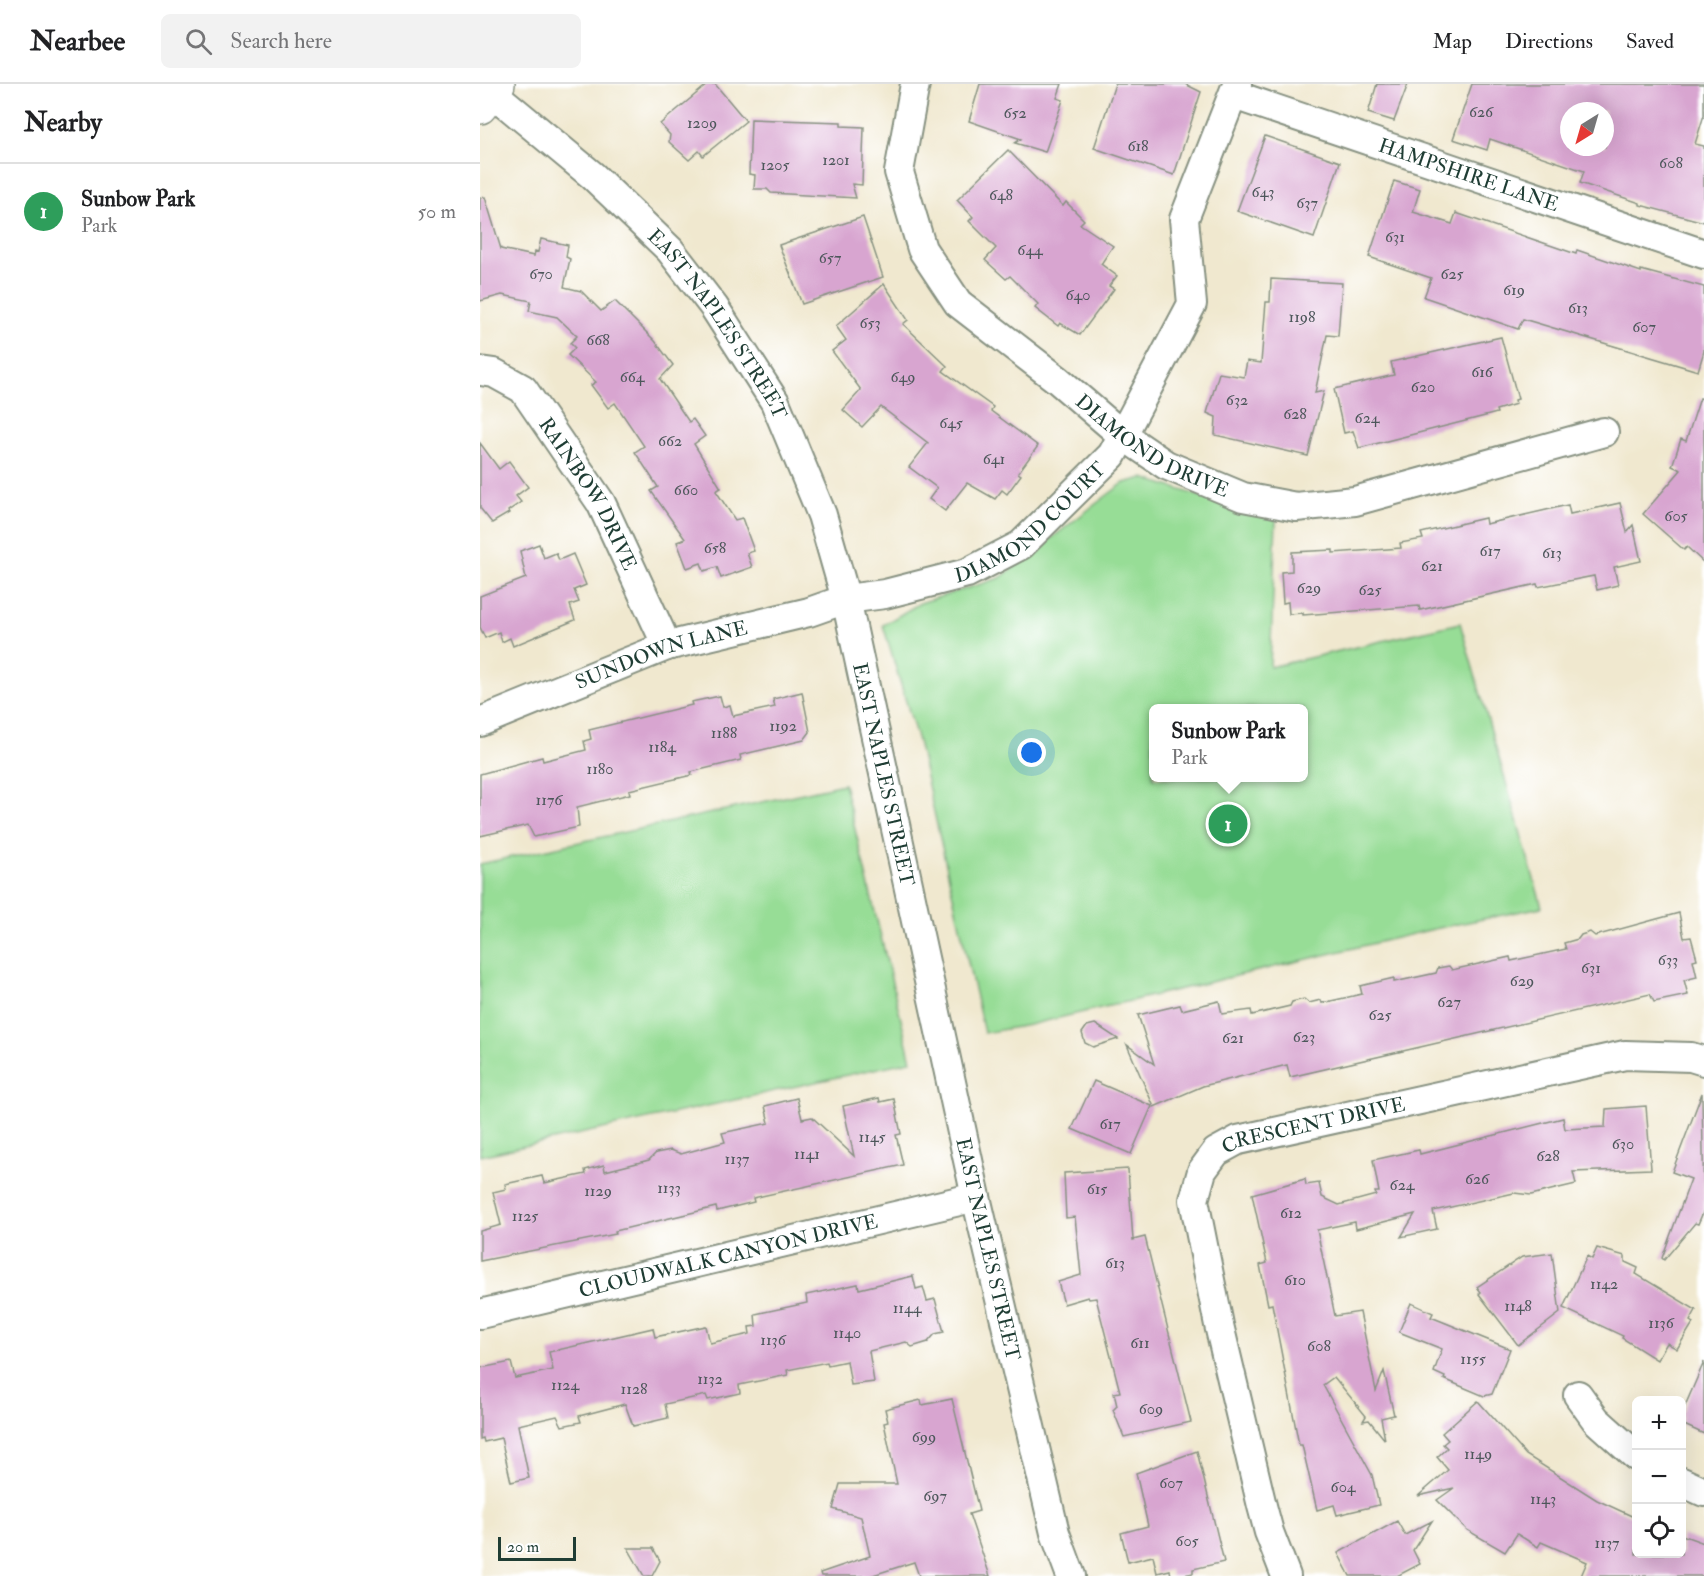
<!DOCTYPE html>
<meta charset="utf-8">
<style>
body{margin:0;font-family:"IM FELL Double Pica",serif;background:#f2f2f2;color:#202124}
.controls{position:absolute;right:18px;bottom:18px;display:grid;overflow:hidden;border-radius:9px;box-shadow:0 6px 24px #0002}
.controls button{width:54px;height:54px;display:grid;place-items:center;padding:0;border:0;border-bottom:2px solid #e0e0e0;background:#fff;color:#202124;font:30px sans-serif}
.compass{position:absolute;left:1080px;top:18px;width:54px;height:54px;border-radius:50%;background:#fff;box-shadow:0 6px 24px #0002;rotate:217deg}
.scale{position:absolute;left:18px;bottom:15px;width:78px;box-sizing:border-box;padding-left:6px;border:3px solid #1f3d34;border-top:0;font-size:16px;line-height:21px;white-space:nowrap;color:#1f3d34;-webkit-text-stroke:4px #fff;paint-order:stroke}
.you{position:absolute;left:552px;top:669px;width:21px;height:21px;margin:-15px;border:4px solid #fff;border-radius:50%;background:#1a73e8;box-shadow:0 0 0 9px #1a73e833}
.badge{display:grid;place-items:center;width:39px;height:39px;border-radius:50%;background:#b5179e;color:#fff;font-size:20px;font-weight:700}
.pin{position:absolute;translate:-50% -50%;border:3px solid #fff;box-shadow:0 2px 6px #0006}
.popup{position:absolute;left:669px;top:620px;width:159px;height:78px;box-sizing:border-box;display:grid;place-content:center;border-radius:9px;background:#fff;filter:drop-shadow(0 2px 4px #0005);font-size:20px;white-space:nowrap;color:#757577}
.popup b{font-size:22px;color:#202124}
.popup::after{content:'';position:absolute;left:50%;top:100%;margin-left:-12px;border:12px solid transparent;border-top-color:#fff}
.list{margin:0;padding:0;list-style:none}
h2{display:flex;justify-content:space-between;align-items:center;height:78px;margin:0;padding:0 24px;font-size:26px}
h2 small{font-size:20px;font-weight:400;color:#757577}
.list li{display:grid;grid-template-columns:39px 1fr auto;gap:18px;align-items:center;box-sizing:border-box;height:96px;padding:0 24px;border-top:2px solid #e0e0e0}
.list b{display:block;font-size:22px;white-space:nowrap}
.list p{margin:0;font-size:20px;white-space:nowrap;color:#757577}
.list em{font-size:20px;font-style:normal;color:#757577}
.icon{flex:none;width:33px;height:33px;fill:none;stroke:currentColor;stroke-width:2;stroke-linecap:round;stroke-linejoin:round}
.map{position:relative;flex:none;width:1224px;height:1492px;overflow:hidden}
header{display:flex;align-items:center;gap:36px;box-sizing:border-box;height:84px;padding:0 30px;background:#fff;border-bottom:2px solid #e0e0e0}
header strong{font-size:28px}
nav{display:flex;gap:33px;margin-inline-start:auto;font-size:21px}
.search{width:420px;height:54px;background:#f2f2f2;display:flex;align-items:center;gap:15px;box-sizing:border-box;padding:0 21px;border-radius:9px;color:#757577;font-size:22px}
main{display:flex}
aside{flex:1;background:#fff}
.map>svg:first-child{display:block}
.green{fill:#97dd96;stroke:#5b8d65;stroke-width:1.5;fill-rule:evenodd}
.building{fill:#d8a5d0;fill-rule:evenodd}
.lines{fill:none;stroke-linecap:round;stroke-linejoin:round}
.minor-casing{stroke:#889282;stroke-width:32}
.major-casing{stroke:#889282;stroke-width:36}
.minor{stroke:#fff;stroke-width:28}
.major{stroke:#fff;stroke-width:33}
.labels{text-anchor:middle;stroke-width:5;stroke-linejoin:round;paint-order:stroke}
.number-label{font-size:16px;fill:#4d575b}
.street-label{font-size:20px;fill:#1f3d34;stroke:#fff}
</style>
<header>
<strong>Nearbee</strong>
<div class="search"><svg class="icon" aria-label="search" viewBox="0 0 24 24"><circle cx="10" cy="10" r="6"/><path d="M15 15l6 6"/></svg>Search here</div>
<nav><a>Map</a><a>Directions</a><a>Saved</a></nav>
</header>
<main>
<aside>
<h2>Nearby<small></small></h2>
<ul class="list">
<li><span class="badge" style="background:#2e9e5b">1</span><div><b>Sunbow Park</b><p>Park</p></div><em>50 m</em></li>
</ul>
</aside>
<div class="map">
<svg width="1224" height="1492" viewBox="0 0 1224 1492">
<rect width="100%" height="100%" fill="#fff"/>
<filter id="ink" filterUnits="userSpaceOnUse"><feTurbulence type="fractalNoise" baseFrequency=".0167" numOctaves="2"/><feDisplacementMap in="SourceGraphic" scale="12" xChannelSelector="R" yChannelSelector="G"/><feConvolveMatrix kernelMatrix="1 2 1 2 8 2 1 2 1" color-interpolation-filters="sRGB"/></filter>
<filter id="wash" filterUnits="userSpaceOnUse"><feTurbulence type="fractalNoise" baseFrequency=".008" numOctaves="4" result="noise"/><feDisplacementMap in="SourceGraphic" scale="24" xChannelSelector="R" yChannelSelector="G"/><feGaussianBlur stdDeviation="1.35" result="paint"/><feColorMatrix in="noise" values="0 0 0 0 0 0 0 0 0 0 0 0 0 0 0 0 0 1.4 0 .05"/><feComposite in="paint" operator="in"/></filter>
<g filter="url(#wash)">
<rect width="100%" height="100%" fill="#f0e8cf"/>
<g class="green">
<path d="M 663,394 L 796,436 L 790,583 L 980,539 L 1062,823 L 954,845 L 549,941 L 504,949 L 438,657 L 403,541 L 440,519 L 520,494 L 626,412 L 644,399 ZM 673,624 L 823,624 L 823,694 L 673,694 Z"/>
<polygon points="364,700 431,977 0,1072 0,780"/>
</g>
<g id="blocks">
<g class="building">
<polygon points="228,0 235,0 266,37 223,72 219,67 209,76 189,58 190,51 180,40"/>
<polygon points="500,0 582,0 577,14 583,16 565,68 535,59 541,55 489,37"/>
<polygon points="635,0 705,0 721,8 694,91 614,64"/>
<polygon points="897,0 928,0 914,37 888,29"/>
<path d="M 992,0 L 1224,0 L 1224,31 L 1215,60 L 1224,62 L 1224,138 L 1160,121 L 1160,119 L 1100,99 L 1104,87 L 1010,55 L 1007,66 L 973,55 ZM 1089,27 L 1125,27 L 1125,63 L 1089,63 Z"/>
<polygon points="271,35 361,38 361,42 384,43 382,101 372,100 376,114 291,109 287,105 274,105 275,91 269,90"/>
<polygon points="785,52 860,78 834,154 757,127"/>
<polygon points="528,66 583,122 586,118 604,136 600,140 633,162 621,180 637,192 629,202 634,205 600,251 580,239 578,242 555,224 558,220 530,192 526,195 505,176 516,164 489,137 493,133 477,116"/>
<polygon points="914,97 940,105 933,128 972,140 976,129 1096,170 1097,166 1161,188 1161,186 1224,203 1224,267 1218,287 1043,235 1038,245 944,213 951,194 889,173"/>
<polygon points="5,113 21,165 54,172 55,167 58,168 61,155 88,161 86,173 90,175 84,203 101,207 121,227 135,217 175,257 193,281 180,295 209,338 213,335 225,352 214,360 241,404 236,407 255,436 262,434 274,467 267,469 272,483 241,494 237,483 224,487 221,479 207,484 197,458 205,455 171,407 178,403 155,368 164,362 135,319 128,324 111,301 116,298 88,271 95,264 90,259 97,252 77,233 49,227 51,217 22,211 0,217 0,114"/>
<polygon points="383,133 403,193 322,220 299,161"/>
<polygon points="791,195 862,199 858,252 847,251 835,309 844,307 828,372 735,351 736,333 727,329 739,289 764,293 767,277 781,279 786,218 790,218"/>
<polygon points="404,200 428,236 423,240 467,282 463,287 513,323 511,327 558,362 538,389 541,391 527,410 522,406 515,415 487,399 465,427 449,415 457,404 429,383 448,359 401,323 382,343 363,326 381,306 352,267 366,256 356,242"/>
<polygon points="1021,253 1038,315 1035,316 1036,320 1016,326 1017,329 879,364 873,347 864,349 854,305 914,291 911,278"/>
<polygon points="1220,314 1224,315 1224,479 1207,463 1204,466 1163,430 1201,386 1192,382 1201,355 1206,357"/>
<polygon points="0,359 19,385 29,377 48,403 36,412 41,418 28,427 29,429 12,439 0,424"/>
<polygon points="1140,419 1147,448 1153,441 1161,477 1134,483 1138,501 1117,506 1114,492 1058,503 1057,500 940,526 939,522 823,531 823,529 809,530 808,518 803,519 801,488 812,487 812,468 853,466 853,469 921,464 920,459 943,455 941,449 1005,434 1006,440 1088,421 1090,430"/>
<polygon points="59,460 64,474 76,469 79,476 93,470 106,501 94,506 99,518 90,521 95,536 33,562 30,554 22,558 19,548 5,554 0,543 0,512 46,494 40,467"/>
<polygon points="322,608 330,648 324,656 260,671 261,676 211,688 212,691 149,706 150,710 97,723 99,743 54,753 48,741 0,752 0,690 62,673 63,677 106,666 104,657 111,655 109,646 212,621 211,618 240,612 243,623 250,621 253,632 295,623 293,615"/>
<polygon points="1199,829 1204,854 1211,853 1217,875 1213,876 1217,893 1204,896 1208,911 1174,918 1170,910 810,993 807,981 723,1002 674,1023 647,961 674,980 658,931 700,921 702,926 739,917 742,930 771,926 772,931 810,922 812,918 824,915 829,919 841,916 842,919 882,910 880,902 914,894 914,898 956,889 958,884 969,882 972,886 1030,873 1031,877 1086,865 1084,859 1098,855 1101,851 1110,848 1115,852"/>
<polygon points="615,940 638,955 613,963 605,959 602,949 607,942"/>
<polygon points="614,997 672,1022 651,1070 592,1045"/>
<polygon points="1222,1009 1224,1126 1218,1140 1215,1139 1184,1176 1182,1174 1211,1095 1192,1088"/>
<polygon points="317,1014 322,1035 332,1033 374,1072 363,1022 399,1014 400,1018 414,1015 421,1050 416,1051 423,1081 273,1114 274,1118 237,1127 236,1123 135,1147 136,1150 0,1177 0,1147 21,1141 13,1108 26,1105 25,1100 62,1092 64,1099 106,1090 105,1086 124,1081 125,1087 169,1076 176,1069 191,1066 201,1070 245,1058 242,1049 289,1039 285,1022"/>
<polygon points="1166,1022 1171,1085 1093,1088 1096,1100 1079,1104 1051,1111 1034,1109 953,1127 957,1145 921,1153 935,1130 876,1145 875,1138 837,1146 855,1232 880,1228 896,1307 904,1287 914,1331 901,1334 905,1356 889,1336 883,1337 886,1332 854,1293 843,1301 892,1391 899,1421 857,1431 854,1421 837,1426 822,1361 819,1361 792,1220 788,1221 780,1181 787,1179 772,1110 825,1095 826,1101 839,1099 842,1113 859,1121 896,1111 895,1108 899,1108 893,1076 939,1066 940,1070 1083,1034 1085,1045 1125,1043 1126,1025"/>
<polygon points="648,1085 653,1156 665,1153 711,1338 644,1353 633,1326 637,1322 634,1309 640,1308 616,1214 609,1215 608,1213 584,1220 578,1198 601,1191 595,1133 586,1134 584,1089"/>
<polygon points="1117,1164 1145,1172 1145,1178 1158,1184 1156,1190 1216,1226 1210,1237 1213,1239 1197,1265 1187,1259 1177,1276 1142,1254 1143,1252 1083,1224 1107,1172 1112,1175"/>
<polygon points="1072,1169 1080,1229 1038,1261 999,1210 1001,1208 997,1203 1042,1173"/>
<polygon points="433,1192 436,1205 443,1203 447,1217 455,1215 464,1248 455,1250 448,1258 432,1263 426,1258 389,1267 394,1298 371,1301 367,1277 348,1281 347,1278 307,1286 308,1291 259,1301 260,1309 228,1316 226,1311 185,1320 188,1334 153,1342 145,1320 99,1332 101,1338 82,1342 77,1332 38,1341 49,1394 31,1398 21,1354 4,1358 3,1354 0,1355 0,1284 31,1278 35,1294 73,1286 69,1268 173,1244 175,1253 226,1242 230,1259 270,1250 269,1243 276,1242 275,1230 327,1219 326,1211 378,1200 379,1205"/>
<polygon points="931,1219 953,1229 951,1233 1030,1265 1012,1310 1004,1312 964,1295 965,1293 954,1288 962,1265 919,1248"/>
<polygon points="1224,1278 1224,1350 1202,1340 1202,1329"/>
<polygon points="472,1315 499,1427 489,1430 510,1492 439,1492 434,1478 390,1492 341,1492 340,1489 390,1472 381,1433 353,1425 360,1400 417,1400 404,1339 408,1338 405,1325 441,1316 442,1321"/>
<polygon points="998,1317 1046,1371 1117,1416 1156,1434 1156,1470 1202,1470 1202,1451 1224,1459 1224,1492 1101,1492 1107,1478 1061,1458 1058,1463 1037,1450 1025,1468 987,1446 957,1416 974,1404 938,1412 968,1386 957,1373 967,1364 963,1360 968,1356 962,1349"/>
<polygon points="717,1367 744,1478 713,1485 713,1489 700,1492 691,1492 690,1486 677,1489 673,1472 648,1478 641,1449 668,1442 656,1389"/>
<polygon points="917,1437 925,1451 952,1437 933,1466 940,1480 917,1492 870,1492 858,1469"/>
<polygon points="148,1464 173,1464 180,1477 172,1492 164,1492"/>
</g>
</g>
</g>
<g filter="url(#ink)">
<use href="#blocks" fill-opacity="0" stroke="#889282" stroke-width="1.5"/>
<g class="lines">
<g class="minor-casing">
<g id="minor">
<path id="s1" d="M 2,0 L 113,92 L 190,166 L 234,223 L 295,318 L 342,431 L 366,515 L 496,1113 L 575,1449 L 591,1492"/>
<path id="s2" d="M 435,0 L 419,88 L 442,165 L 478,219 L 578,296 L 642,351 L 686,381 L 763,413 L 816,423 L 875,417 L 1124,348"/>
<path id="s3" d="M 754,11 L 1224,170"/>
<path id="s4" d="M 0,287 L 14,289 L 43,305 L 121,419 L 187,562"/>
<path id="s5" d="M 0,638 L 187,562 L 329,528 L 366,515 L 405,510 L 487,489 L 541,461 L 632,371 L 712,220 L 704,135 L 757,0"/>
<path id="s6" d="M 0,1230 L 496,1113"/>
<polyline points="1098,1311 1116,1336 1156,1372"/>
<polyline points="1202,1398 1224,1408"/>
<path id="s7" d="M 806,1492 L 789,1448 L 782,1422 L 739,1241 L 714,1116 L 722,1087 L 736,1068 L 758,1056 L 1145,971 L 1211,973 L 1224,977"/>
</g>
</g>
<g class="major-casing">
<polyline id="major" points="0,23 18,0"/>
</g>
<use href="#minor" class="minor"/>
<use href="#major" class="major"/>
</g>
</g>
<g class="labels">
<g class="number-label">
<text x="1001" y="33">626</text>
<text x="535" y="34">652</text>
<text x="222" y="44">1209</text>
<text x="658" y="67">618</text>
<text x="356" y="81">1201</text>
<text x="1191" y="84">608</text>
<text x="295" y="86">1205</text>
<text x="783" y="113">643</text>
<text x="521" y="116">648</text>
<text x="827" y="124">637</text>
<text x="915" y="158">631</text>
<text x="550" y="171">644</text>
<text x="350" y="179">657</text>
<text x="61" y="195">670</text>
<text x="972" y="195">625</text>
<text x="1034" y="211">619</text>
<text x="598" y="216">640</text>
<text x="1098" y="229">613</text>
<text x="822" y="238">1198</text>
<text x="390" y="244">653</text>
<text x="1164" y="248">607</text>
<text x="118" y="261">668</text>
<text x="1002" y="293">616</text>
<text x="152" y="298">664</text>
<text x="423" y="298">649</text>
<text x="943" y="308">620</text>
<text x="757" y="321">632</text>
<text x="815" y="335">628</text>
<text x="887" y="339">624</text>
<text x="471" y="344">645</text>
<text x="190" y="362">662</text>
<text x="514" y="380">641</text>
<text x="206" y="411">660</text>
<text x="1196" y="437">605</text>
<text x="235" y="469">658</text>
<text x="1010" y="472">617</text>
<text x="1072" y="474">613</text>
<text x="952" y="487">621</text>
<text x="829" y="509">629</text>
<text x="890" y="511">625</text>
<text x="303" y="647">1192</text>
<text x="244" y="654">1188</text>
<text x="182" y="668">1184</text>
<text x="120" y="690">1180</text>
<text x="69" y="721">1176</text>
<text x="1188" y="881">633</text>
<text x="1111" y="889">631</text>
<text x="1042" y="902">629</text>
<text x="969" y="923">627</text>
<text x="900" y="936">625</text>
<text x="824" y="958">623</text>
<text x="753" y="959">621</text>
<text x="630" y="1045">617</text>
<text x="392" y="1058">1145</text>
<text x="1143" y="1065">630</text>
<text x="327" y="1075">1141</text>
<text x="1068" y="1077">628</text>
<text x="257" y="1080">1137</text>
<text x="997" y="1100">626</text>
<text x="922" y="1106">624</text>
<text x="189" y="1109">1133</text>
<text x="617" y="1110">615</text>
<text x="118" y="1112">1129</text>
<text x="811" y="1134">612</text>
<text x="45" y="1137">1125</text>
<text x="635" y="1184">613</text>
<text x="815" y="1201">610</text>
<text x="1124" y="1205">1142</text>
<text x="1038" y="1227">1148</text>
<text x="427" y="1229">1144</text>
<text x="1181" y="1244">1136</text>
<text x="367" y="1254">1140</text>
<text x="293" y="1261">1136</text>
<text x="660" y="1264">611</text>
<text x="839" y="1267">608</text>
<text x="993" y="1280">1155</text>
<text x="230" y="1300">1132</text>
<text x="85" y="1306">1124</text>
<text x="154" y="1310">1128</text>
<text x="671" y="1330">609</text>
<text x="444" y="1358">699</text>
<text x="998" y="1375">1149</text>
<text x="691" y="1404">607</text>
<text x="863" y="1408">604</text>
<text x="455" y="1417">697</text>
<text x="1063" y="1420">1143</text>
<text x="707" y="1462">605</text>
<text x="1127" y="1464">1137</text>
</g>
<g class="street-label">
<text dy="7" stroke="none"><textPath href="#s3" startOffset="248">HAMPSHIRE LANE</textPath></text>
<text dy="7" stroke="none"><textPath href="#s1" startOffset="339">EAST NAPLES STREET</textPath></text>
<text dy="7" stroke="none"><textPath href="#s2" startOffset="477">DIAMOND DRIVE</textPath></text>
<text dy="7" stroke="none"><textPath href="#s4" startOffset="171">RAINBOW DRIVE</textPath></text>
<text dy="7" stroke="none"><textPath href="#s5" startOffset="592">DIAMOND COURT</textPath></text>
<text dy="7" stroke="none"><textPath href="#s5" startOffset="194">SUNDOWN LANE</textPath></text>
<text dy="7" stroke="none"><textPath href="#s1" startOffset="825">EAST NAPLES STREET</textPath></text>
<text dy="7" stroke="none"><textPath href="#s7" startOffset="543">CRESCENT DRIVE</textPath></text>
<text dy="7" stroke="none"><textPath href="#s1" startOffset="1311">EAST NAPLES STREET</textPath></text>
<text dy="7" stroke="none"><textPath href="#s6" startOffset="255">CLOUDWALK CANYON DRIVE</textPath></text>
</g>
</g>
</svg>
<div class="controls">
<button>+</button>
<button>−</button>
<button><svg class="icon" aria-label="locate" viewBox="0 0 24 24"><circle cx="12" cy="12" r="6"/><path d="M12 2v4M12 18v4M2 12h4M18 12h4"/></svg></button>
</div>
<svg class="compass" viewBox="-18 -18 36 36"><path d="M0-13l5 13h-10z" fill="#e53935"/><path d="M0 13l5-13h-10z" fill="#757577"/></svg>
<div class="scale">20 m</div>
<div class="you"></div>
<div class="pin badge" style="left:748px;top:740px;background:#2e9e5b">1</div>
<div class="popup"><b>Sunbow Park</b>Park</div>
</div>
</main>
